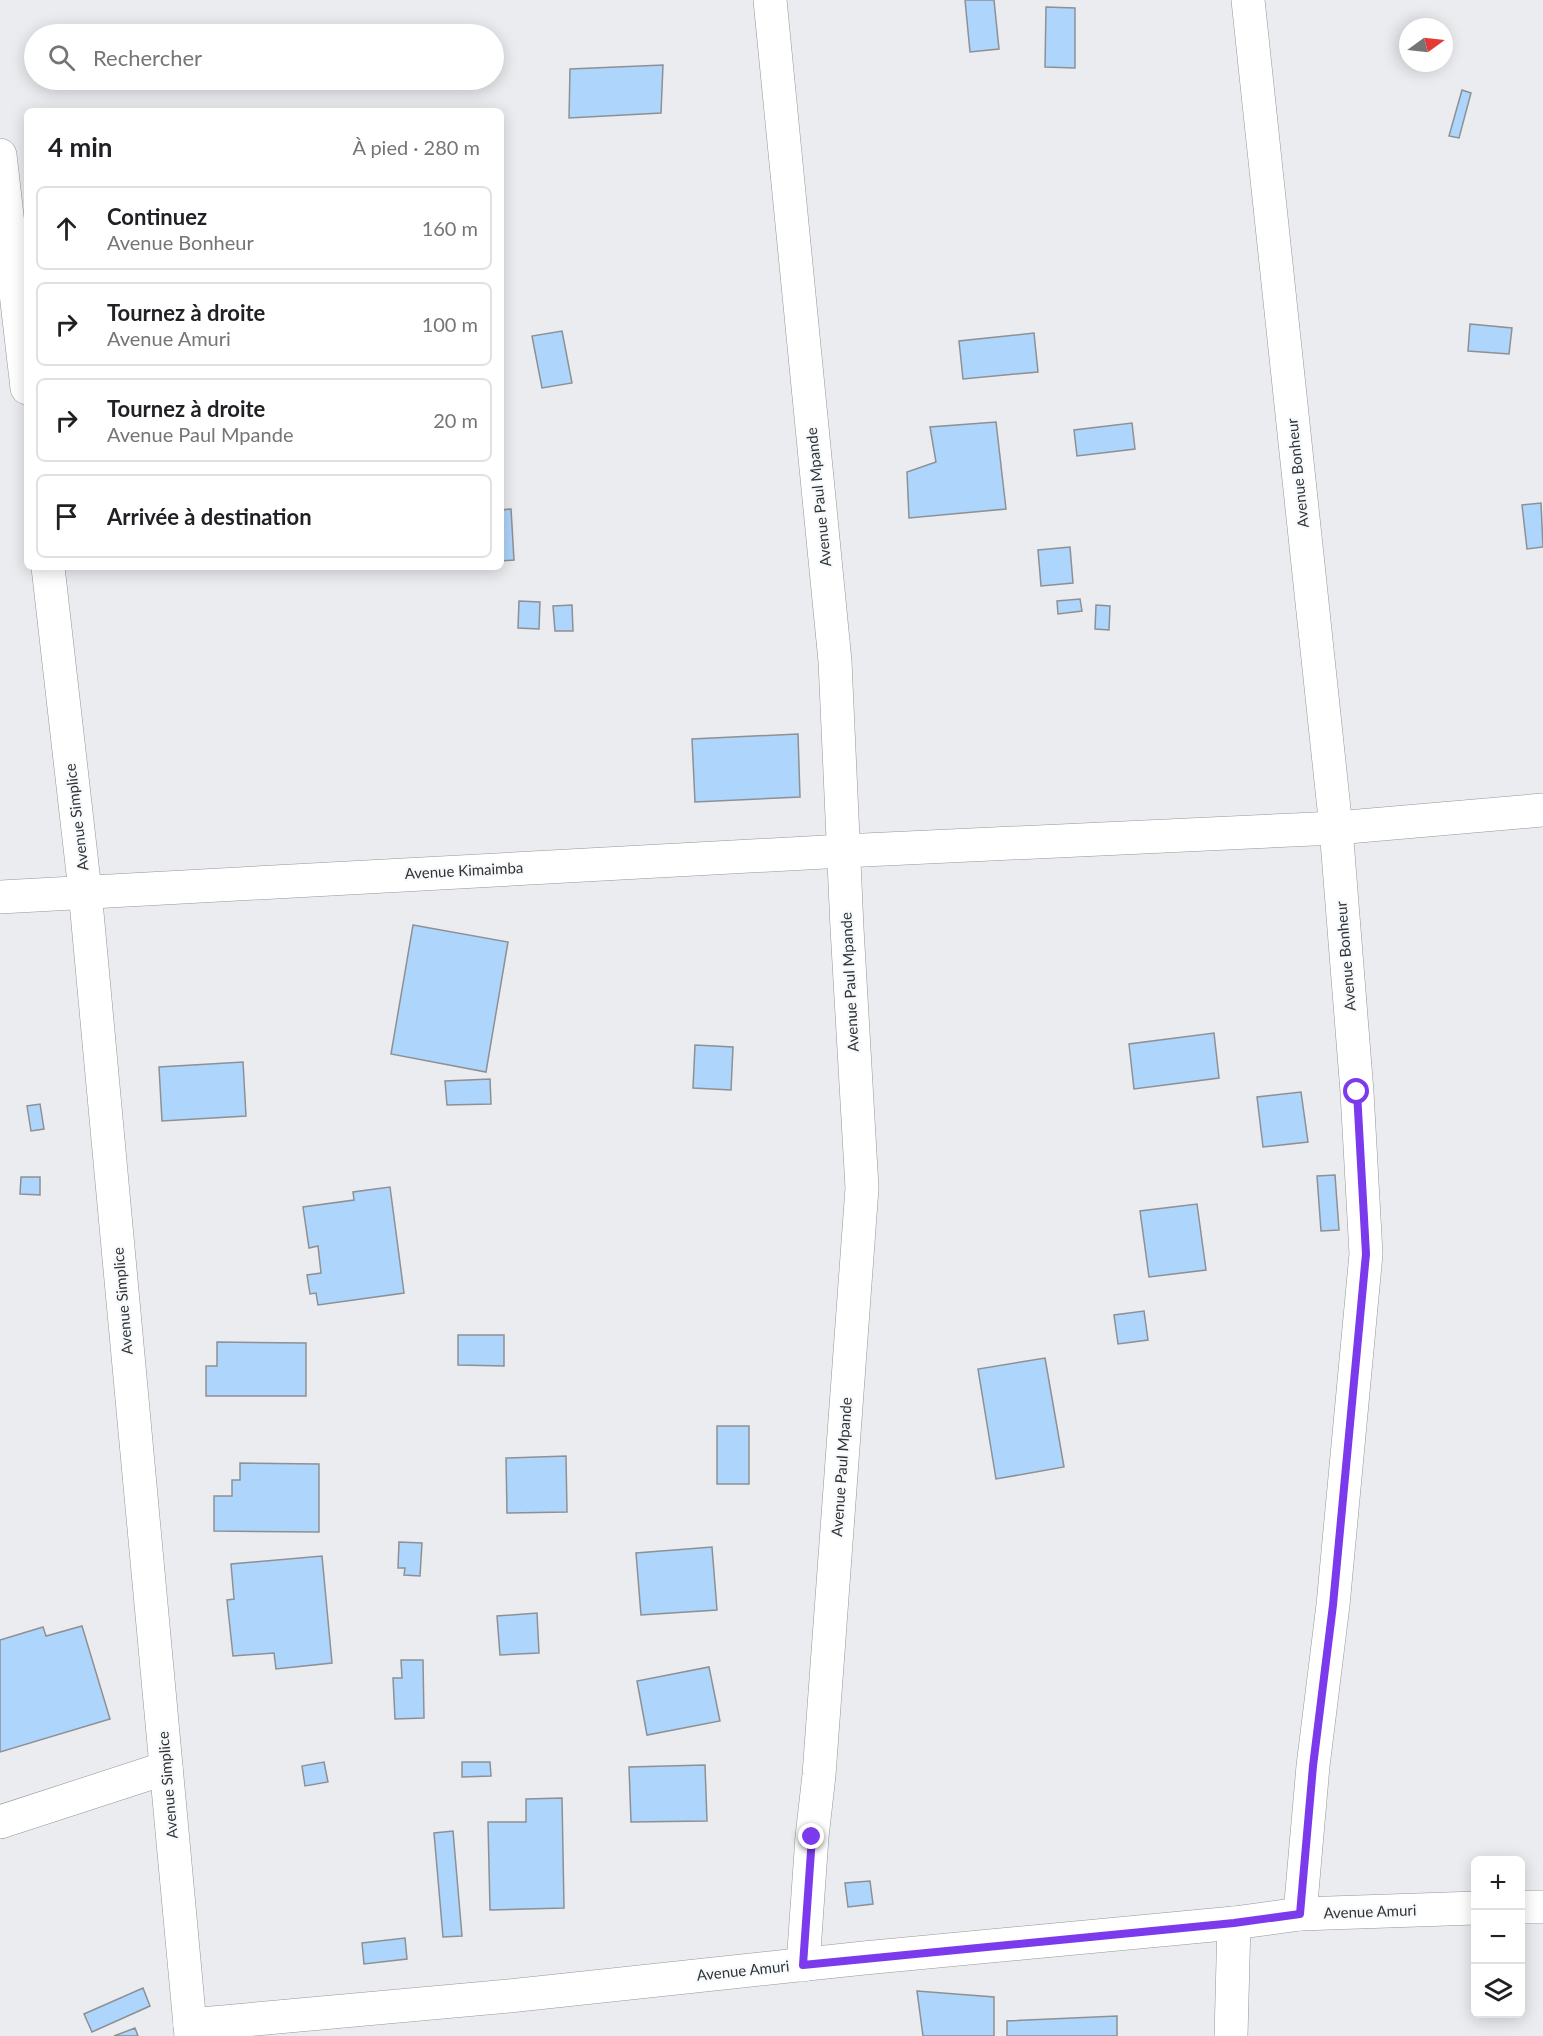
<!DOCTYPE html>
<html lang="fr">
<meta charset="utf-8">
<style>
body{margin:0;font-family:Lato,sans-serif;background:#f6f6f6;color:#202124}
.controls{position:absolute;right:18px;bottom:18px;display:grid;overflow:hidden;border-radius:9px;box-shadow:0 3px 15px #0003}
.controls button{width:54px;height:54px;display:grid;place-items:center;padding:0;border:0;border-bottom:2px solid #e0e0e0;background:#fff;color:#202124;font:30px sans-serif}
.compass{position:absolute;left:1399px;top:18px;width:54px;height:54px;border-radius:50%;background:#fff;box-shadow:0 3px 15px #0003;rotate:75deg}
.stop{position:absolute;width:18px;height:18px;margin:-14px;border:4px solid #7c3aed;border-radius:50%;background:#fff}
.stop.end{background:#7c3aed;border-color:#fff;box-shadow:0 2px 6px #0008}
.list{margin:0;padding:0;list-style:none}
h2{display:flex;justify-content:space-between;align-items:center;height:78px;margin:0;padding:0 24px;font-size:26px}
h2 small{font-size:20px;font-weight:400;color:#757577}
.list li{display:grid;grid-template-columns:39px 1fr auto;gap:18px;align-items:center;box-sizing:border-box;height:84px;margin:0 12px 12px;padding:0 12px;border:2px solid #e0e0e0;border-radius:9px}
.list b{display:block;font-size:22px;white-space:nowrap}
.list p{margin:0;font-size:20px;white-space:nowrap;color:#757577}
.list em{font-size:20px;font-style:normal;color:#757577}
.icon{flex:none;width:33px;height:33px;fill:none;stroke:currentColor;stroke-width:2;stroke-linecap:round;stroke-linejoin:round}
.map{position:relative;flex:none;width:1543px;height:2036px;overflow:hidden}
.search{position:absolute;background:#fff;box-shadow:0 3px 15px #0003;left:24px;top:24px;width:480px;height:66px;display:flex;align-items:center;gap:15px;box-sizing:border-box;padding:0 21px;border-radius:33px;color:#757577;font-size:22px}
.panel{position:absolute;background:#fff;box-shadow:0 3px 15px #0003;left:24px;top:108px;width:480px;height:462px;border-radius:9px}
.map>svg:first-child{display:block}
.building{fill:#aed5fc;stroke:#8e9093;stroke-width:1.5}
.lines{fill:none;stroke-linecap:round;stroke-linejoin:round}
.minor-casing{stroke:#949699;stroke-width:34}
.minor{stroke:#fff;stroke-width:33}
.route{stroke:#7c3aed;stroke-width:8}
.labels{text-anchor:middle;stroke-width:4.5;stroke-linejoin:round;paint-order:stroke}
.street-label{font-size:15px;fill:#323334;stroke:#f7fafc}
</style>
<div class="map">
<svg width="1543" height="2036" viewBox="0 0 1543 2036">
<rect width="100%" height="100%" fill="#eaecef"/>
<g class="building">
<polygon points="965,0 994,0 999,49 970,52"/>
<polygon points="1046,7 1075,8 1075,68 1045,67"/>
<polygon points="663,65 661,113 569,118 570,69"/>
<polygon points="1462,90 1471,93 1459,138 1449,136"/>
<polygon points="1470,324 1512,328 1509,354 1468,351"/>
<polygon points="562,331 572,383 542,388 532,336"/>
<polygon points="1034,333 1038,372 963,379 959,341"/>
<polygon points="996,422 1006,509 909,518 907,472 936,462 930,427"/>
<polygon points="1132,423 1135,449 1077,456 1074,430"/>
<polygon points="1541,503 1543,547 1527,549 1522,505"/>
<polygon points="511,509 514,560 501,561 501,510"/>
<polygon points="1070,547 1073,583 1041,586 1038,550"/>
<polygon points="1080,599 1082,611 1058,614 1057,601"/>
<polygon points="519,601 540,602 539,629 518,628"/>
<polygon points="572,605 573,631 555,631 553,606"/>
<polygon points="1096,605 1110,606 1109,630 1095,629"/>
<polygon points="798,734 800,797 695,802 692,739"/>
<polygon points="413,925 508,942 486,1072 391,1054"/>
<polygon points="1214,1033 1219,1078 1134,1089 1129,1044"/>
<polygon points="695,1045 733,1047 731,1090 693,1088"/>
<polygon points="243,1062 246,1116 162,1121 159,1067"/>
<polygon points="490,1079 491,1104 447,1105 445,1081"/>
<polygon points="1301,1092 1308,1142 1263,1147 1257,1097"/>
<polygon points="40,1104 44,1129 31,1131 27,1106"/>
<polygon points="1335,1175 1339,1230 1321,1231 1317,1176"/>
<polygon points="21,1177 40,1177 40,1195 20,1194"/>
<polygon points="390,1187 404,1293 318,1305 316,1293 310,1294 307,1275 321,1273 318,1246 309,1248 303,1207 354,1200 353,1192"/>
<polygon points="1197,1204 1206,1270 1149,1277 1140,1211"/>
<polygon points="1144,1311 1148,1340 1118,1344 1114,1315"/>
<polygon points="458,1335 504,1335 504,1366 458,1365"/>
<polygon points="217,1342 306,1343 306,1396 206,1396 206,1366 217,1366"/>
<polygon points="1045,1358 1064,1467 996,1479 978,1369"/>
<rect x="717" y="1426" width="32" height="58"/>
<polygon points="566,1456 567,1512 507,1513 506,1458"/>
<polygon points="240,1463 319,1464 319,1532 214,1531 214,1496 232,1496 232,1480 240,1480"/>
<polygon points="399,1542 422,1543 420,1576 404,1575 405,1568 398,1568"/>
<polygon points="712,1547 717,1610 641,1615 636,1553"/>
<polygon points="322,1556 332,1663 276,1669 274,1653 233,1656 227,1600 234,1599 231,1564"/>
<polygon points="537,1613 539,1653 500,1655 497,1616"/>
<polygon points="82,1626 110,1719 0,1752 0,1640 43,1627 46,1636"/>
<polygon points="401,1660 423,1660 424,1718 395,1719 393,1678 402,1678"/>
<polygon points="709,1667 720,1721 647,1735 637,1681"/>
<polygon points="324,1762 328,1782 305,1786 302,1766"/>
<polygon points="462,1762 490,1762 491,1776 462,1777"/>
<polygon points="705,1765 707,1821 631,1822 629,1767"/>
<polygon points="562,1798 564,1908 490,1910 488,1822 526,1822 526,1799"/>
<polygon points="453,1831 462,1936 443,1937 434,1833"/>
<polygon points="870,1881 873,1904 848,1907 845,1883"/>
<polygon points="405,1938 407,1959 364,1964 362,1943"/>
<polygon points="143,1988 150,2006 92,2032 84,2014"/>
<polygon points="917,1991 994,1997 994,2036 923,2036"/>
<polygon points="1117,2016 1117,2036 1007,2036 1007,2021"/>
<polygon points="135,2028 138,2036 114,2036"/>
</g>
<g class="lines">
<g class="minor-casing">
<g id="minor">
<polyline points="770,0 835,661 847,928 862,1188 819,1775 812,1837 803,1965"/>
<polyline points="1248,0 1336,828 1357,1092 1366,1254 1333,1605 1313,1766 1300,1914"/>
<polyline points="0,155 27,388"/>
<polyline points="48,567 85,891 191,2036"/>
<polyline points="0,897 843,851 1336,828 1543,810"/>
<polyline points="0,1822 166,1768"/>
<polyline points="1520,1907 1543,1907"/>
<polyline points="190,2025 509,1996 864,1958 1234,1923 1300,1914 1476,1908"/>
<polyline points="1231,2036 1234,1923"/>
</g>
</g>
<use href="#minor" class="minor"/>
</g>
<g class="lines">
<polyline class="route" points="812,1837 803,1965 1234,1923 1300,1914 1313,1766 1333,1605 1366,1254 1357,1092"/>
</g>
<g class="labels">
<g class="street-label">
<text transform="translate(1298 473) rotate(-96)" y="5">Avenue Bonheur</text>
<text transform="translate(819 497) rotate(-96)" y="5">Avenue Paul Mpande</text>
<text transform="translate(77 817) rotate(-97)" y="5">Avenue Simplice</text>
<text transform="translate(464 871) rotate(-3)" y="5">Avenue Kimaimba</text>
<text transform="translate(1346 956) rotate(-95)" y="5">Avenue Bonheur</text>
<text transform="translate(850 982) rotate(-93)" y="5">Avenue Paul Mpande</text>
<text transform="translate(123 1301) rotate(-95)" y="5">Avenue Simplice</text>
<text transform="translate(842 1467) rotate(-86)" y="5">Avenue Paul Mpande</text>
<text transform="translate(168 1785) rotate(-95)" y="5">Avenue Simplice</text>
<text transform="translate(1370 1912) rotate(-2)" y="5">Avenue Amuri</text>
<text transform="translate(743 1971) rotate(-6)" y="5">Avenue Amuri</text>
</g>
</g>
</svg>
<div class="controls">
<button>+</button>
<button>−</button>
<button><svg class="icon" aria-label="layers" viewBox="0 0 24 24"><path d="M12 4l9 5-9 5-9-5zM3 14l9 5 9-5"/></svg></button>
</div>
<svg class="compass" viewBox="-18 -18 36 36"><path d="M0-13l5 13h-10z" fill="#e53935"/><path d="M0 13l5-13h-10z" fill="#757577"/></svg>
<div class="stop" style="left:1357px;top:1092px"></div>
<div class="stop end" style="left:812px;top:1837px"></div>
<div class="search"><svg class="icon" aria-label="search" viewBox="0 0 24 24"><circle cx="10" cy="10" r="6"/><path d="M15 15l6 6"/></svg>Rechercher</div>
<section class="panel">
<h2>4 min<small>À pied · 280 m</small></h2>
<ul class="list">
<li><svg class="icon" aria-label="ahead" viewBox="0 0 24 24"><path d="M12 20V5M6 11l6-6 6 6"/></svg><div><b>Continuez</b><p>Avenue Bonheur</p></div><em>160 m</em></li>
<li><svg class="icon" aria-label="right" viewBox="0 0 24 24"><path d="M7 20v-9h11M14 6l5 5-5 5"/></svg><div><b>Tournez à droite</b><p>Avenue Amuri</p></div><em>100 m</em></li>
<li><svg class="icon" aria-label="right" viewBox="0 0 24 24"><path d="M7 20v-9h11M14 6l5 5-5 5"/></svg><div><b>Tournez à droite</b><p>Avenue Paul Mpande</p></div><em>20 m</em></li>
<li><svg class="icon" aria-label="arrive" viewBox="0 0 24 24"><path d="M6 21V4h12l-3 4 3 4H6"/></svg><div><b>Arrivée à destination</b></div></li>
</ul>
</section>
</div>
